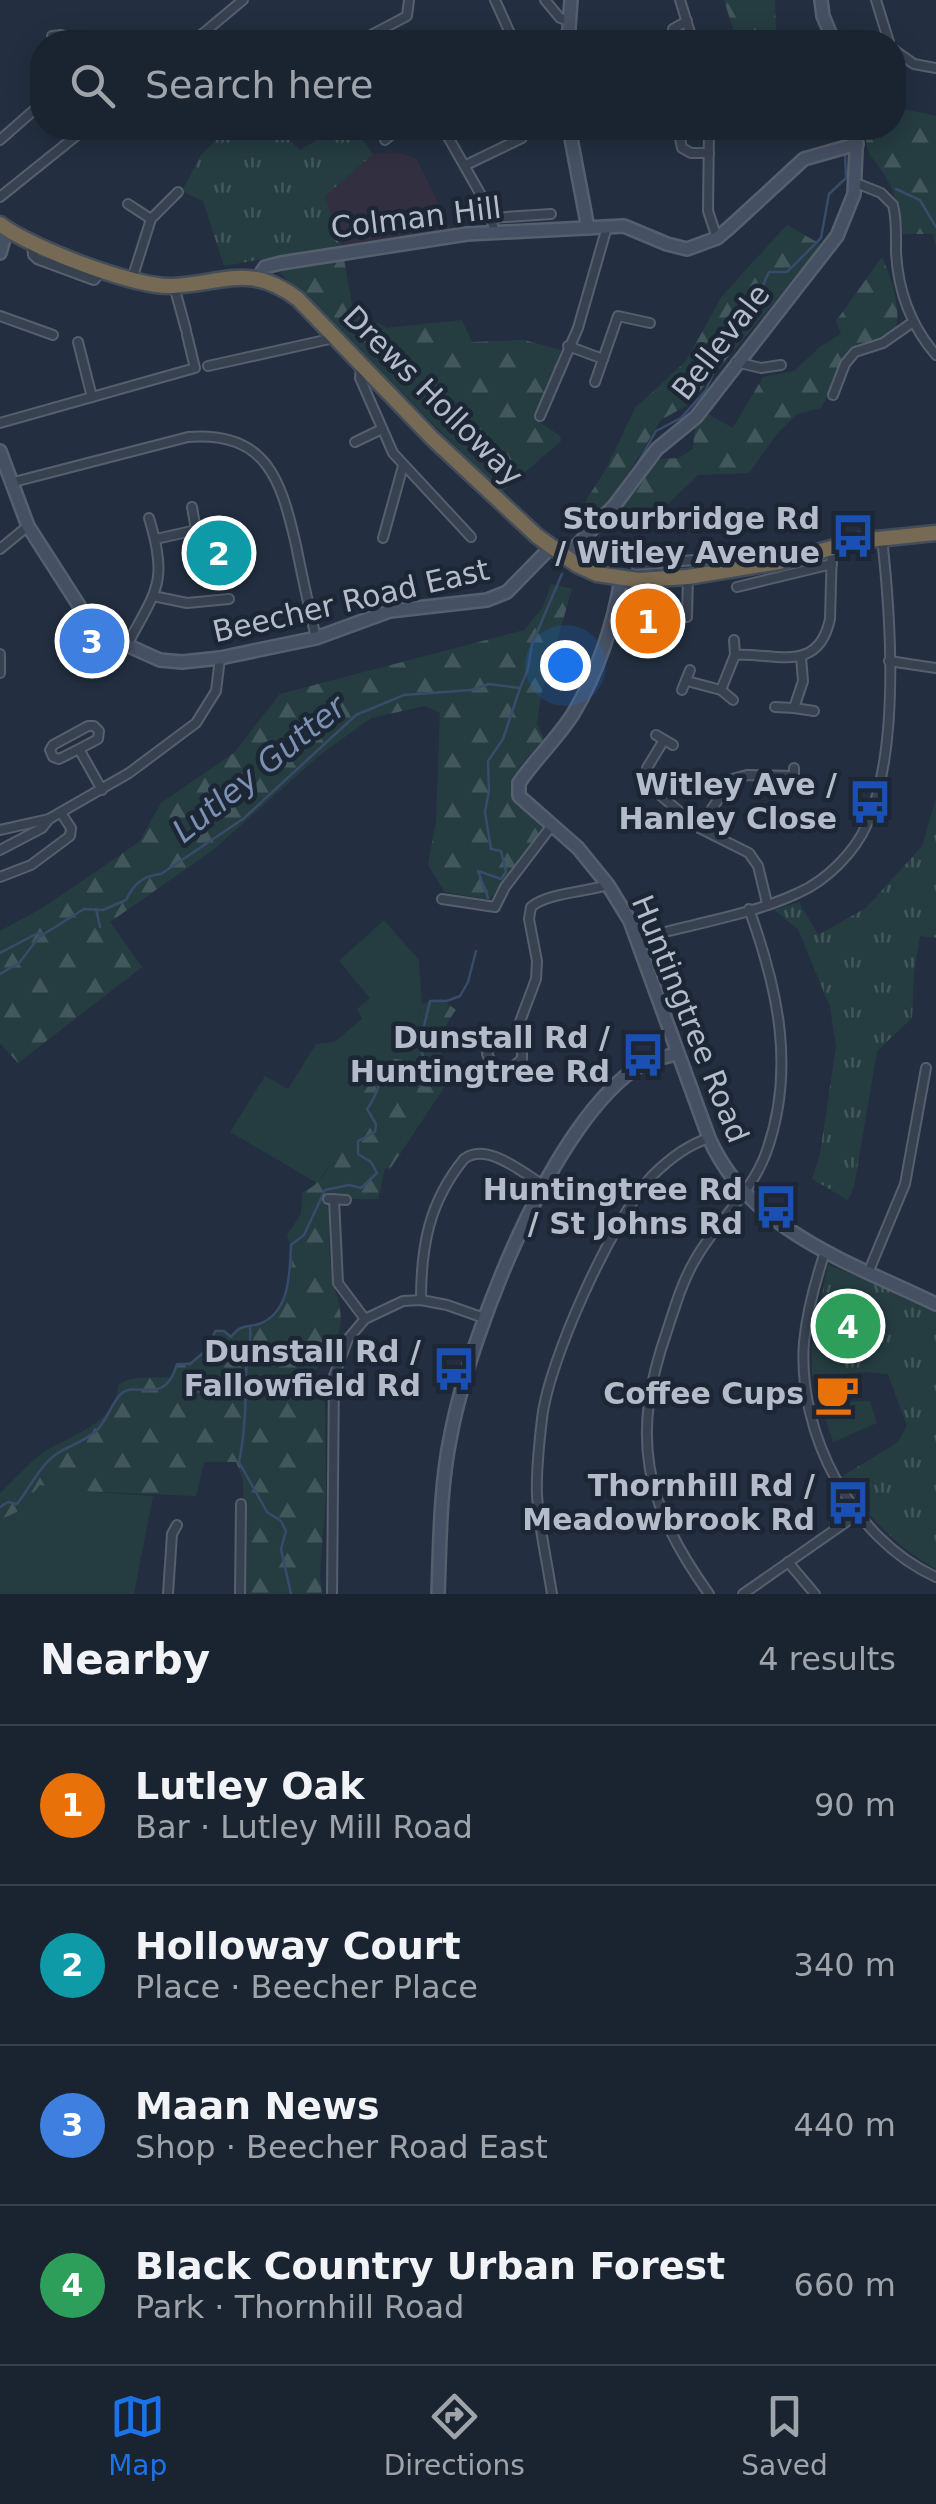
<!DOCTYPE html>
<meta charset="utf-8">
<style>
body{margin:0;font-family:"DejaVu Sans",sans-serif;background:#272f3c;color:#f1f3f6}
.you{position:absolute;left:565px;top:665px;width:35px;height:35px;margin:-25px;border:8px solid #fff;border-radius:50%;background:#1a73e8;box-shadow:0 0 0 15px #1a73e833}
.badge{display:grid;place-items:center;width:65px;height:65px;border-radius:50%;background:#1a73e8;color:#fff;font-size:32px;font-weight:700}
.pin{position:absolute;translate:-50% -50%;border:5px solid #fff;box-shadow:0 2px 10px #0006}
.list{margin:0;padding:0;list-style:none}
h2{display:flex;justify-content:space-between;align-items:center;height:130px;margin:0;padding:0 40px;font-size:42px}
h2 small{font-size:32px;font-weight:400;color:#9fa4ab}
.list li{display:grid;grid-template-columns:65px 1fr auto;gap:30px;align-items:center;box-sizing:border-box;height:160px;padding:0 40px;border-top:2px solid #38404c}
.list b{display:block;font-size:38px;white-space:nowrap}
.list p{margin:0;font-size:32px;white-space:nowrap;color:#9fa4ab}
.list em{font-size:32px;font-style:normal;color:#9fa4ab}
.icon{flex:none;width:55px;height:55px;fill:none;stroke:currentColor;stroke-width:2;stroke-linecap:round;stroke-linejoin:round}
.map{position:relative;flex:none;width:936px;height:1594px;overflow:hidden}
.search{position:absolute;background:#1a2330;box-shadow:0 5px 25px #0003;left:30px;right:30px;top:30px;height:110px;display:flex;align-items:center;gap:25px;box-sizing:border-box;padding:0 35px;border-radius:40px;color:#9fa4ab;font-size:38px}
.sheet{height:770px;background:#1a2330}
nav{display:flex;justify-content:space-around;align-items:center;box-sizing:border-box;height:140px;border-top:2px solid #38404c;background:#1a2330;font-size:28px;color:#9fa4ab}
nav a{display:grid;justify-items:center;gap:5px}
nav .on{color:#1a73e8}
.map>svg:first-child{display:block}
.medical{fill:#323040}
.green{fill:#253d41}
.forest{fill:url(#forest-firs)}
.park{fill:url(#park-tufts)}
.lines{fill:none;stroke-linecap:round;stroke-linejoin:round}
.stream{stroke:#384b6a;stroke-width:2.5}
.street-casing{stroke:#555f6d;stroke-width:12}
.secondary-casing{stroke:#555f6d;stroke-width:16}
.highway-casing{stroke:#424c5a;stroke-width:19}
.street{stroke:#384150;stroke-width:8}
.secondary{stroke:#455063;stroke-width:11}
.highway{stroke:#766a54;stroke-width:14}
.labels{text-anchor:middle;stroke-width:9;stroke-linejoin:round;paint-order:stroke}
.street-label{font-size:30px;fill:#b4bcca;stroke:#1c2635}
.poi-label{font-size:30px;font-weight:bold;fill:#b4bcca;stroke:#1c2635;text-anchor:end}
.water-label{font-size:32px;font-style:italic;fill:#7a91b3;stroke:#1c2635}
</style>
<div class="map">
<svg width="936" height="1594" viewBox="0 0 936 1594">
<defs>
<pattern id="forest-firs" width="22" height="20" patternUnits="userSpaceOnUse" patternTransform="scale(2.5)"><rect width="22" height="20" fill="#253d41"/><path d="M5 1l3.5 6h-7zM16 11l3.5 6h-7z" fill="#42575b"/></pattern>
<pattern id="park-tufts" width="24" height="20" patternUnits="userSpaceOnUse" patternTransform="scale(2.5)"><rect width="24" height="20" fill="#253d41"/><path d="M3 7l-1-3M5 7V3M7 7l1-3M15 17l-1-3M17 17v-4M19 17l1-3" fill="none" stroke="#42575b"/></pattern>
</defs>
<rect width="100%" height="100%" fill="#232f40"/>
<polygon class="medical" points="395,152 416,158 451,230 341,245 325,196 373,154"/>
<g class="green">
<polygon points="384,920 419,960 422,1004 412,1049 404,1060 377,1071 332,1162 317,1183 230,1132 265,1076 288,1089 316,1044 334,1042 362,1019 357,1009 370,998 339,961"/>
<polygon points="870,1401 877,1423 833,1442 820,1403"/>
<polygon points="40,1485 81,1491 153,1496 134,1594 0,1594 0,1520 17,1512"/>
</g>
<g class="forest">
<polygon points="724,0 775,0 776,36 736,39"/>
<path d="M 894,107 L 936,116 L 936,246 L 933,234 L 903,234 C 900,215 897,197 887,179 C 873,154 866,160 865,128 L 894,128 Z"/>
<polygon points="787,225 822,245 689,404 661,420 621,485 599,514 580,530 580,520 587,499 606,469 635,408 686,361 722,296"/>
<path d="M 882,257 C 889,273 907,320 891,334 C 882,341 864,344 853,348 L 821,408 L 797,414 L 777,434 L 749,473 L 698,475 L 646,525 L 632,529 L 623,504 L 660,459 L 679,458 L 693,449 L 695,423 L 702,411 L 733,428 L 763,377 L 794,371 L 821,346 L 841,334 L 836,321 Z"/>
<polygon points="344,259 353,311 387,328 462,320 472,342 524,340 561,350 535,419 560,436 561,441 502,492 280,273 284,267"/>
<path d="M 551,584 L 572,589 L 541,695 L 537,724 L 544,739 C 504,782 501,787 543,829 L 489,900 L 445,892 L 428,865 L 436,821 L 440,713 L 425,706 L 371,718 L 321,754 L 213,850 L 110,922 L 142,967 L 18,1063 L 0,1043 L 0,931 L 44,907 L 139,842 L 161,803 L 234,753 L 280,694 L 524,630 L 543,607 Z"/>
<path d="M 441,999 L 456,1010 C 437,1034 439,1056 447,1083 L 390,1169 L 385,1168 L 378,1199 L 332,1199 C 328,1222 328,1246 331,1270 C 334,1295 348,1315 336,1339 C 330,1351 321,1362 314,1372 L 325,1403 L 326,1494 L 320,1575 L 322,1594 L 245,1594 L 243,1479 L 236,1462 L 204,1462 L 196,1496 L 81,1491 L 40,1485 L 17,1512 L 0,1520 L 0,1493 C 13,1481 26,1466 40,1455 C 66,1436 118,1425 118,1385 C 134,1374 152,1379 170,1377 L 177,1364 C 197,1364 209,1350 215,1331 L 224,1331 L 231,1336 C 242,1323 251,1328 265,1321 C 291,1307 297,1259 287,1235 L 301,1214 L 302,1192 C 332,1184 346,1124 361,1098 C 369,1084 377,1070 388,1058 L 404,1060 L 412,1049 L 422,1004 Z"/>
</g>
<g class="park">
<polygon points="228,128 255,138 259,128 276,128 300,150 338,128 354,128 373,154 325,196 341,245 224,266 203,201 182,191 201,155"/>
<polygon points="936,799 936,938 920,936 914,973 912,1018 877,1051 854,1187 848,1200 812,1179 820,1154 836,1046 830,1007 798,929 774,910 799,902 818,935 866,908 922,846"/>
<path d="M 828,1265 L 936,1308 L 936,1569 C 892,1544 870,1517 841,1477 L 897,1443 L 907,1426 L 888,1374 L 866,1372 L 812,1376 L 812,1345 Z"/>
</g>
<g class="lines">
<g class="stream">
<polyline points="896,189 920,200 936,227"/>
<polyline points="632,473 656,431 681,418 706,390 720,357 722,342 738,315 752,309 769,272 787,272 821,238 829,194 846,178 845,154"/>
<polyline points="599,511 613,499"/>
<polyline points="488,898 478,871 501,879 506,872 501,851 491,849 485,812 489,791 488,761 503,739 520,688"/>
<polyline points="96,909 100,927"/>
<polyline points="0,953 38,933 43,934"/>
<path d="M 0,974 L 19,963 L 39,937 L 84,909 L 103,910 L 126,900 C 134,884 142,876 161,874 L 243,819 L 356,715 L 404,695 L 471,690 L 489,684 L 520,688 L 528,669 L 532,644 L 562,574"/>
<path d="M 250,1326 C 252,1347 247,1357 246,1374 C 246,1402 245,1434 239,1462 L 267,1512 L 281,1521 L 286,1531 L 281,1549 L 291,1594"/>
<path d="M 0,1507 L 8,1502 L 17,1504 C 28,1490 40,1466 55,1455 C 68,1446 84,1442 96,1431 C 107,1421 112,1401 122,1393 C 137,1381 165,1407 177,1364 L 190,1364 L 210,1347 L 215,1331 L 224,1331 L 231,1337 C 241,1324 245,1328 259,1324 C 290,1313 290,1272 291,1245 L 304,1235 L 325,1190 L 349,1185 L 361,1188 L 377,1173 L 371,1162 L 358,1154 L 358,1141 L 375,1132 L 376,1124 L 367,1109 C 378,1096 379,1075 392,1065 L 405,1078 L 419,1076 L 424,1067 L 421,1039 L 430,1001 L 447,1001 L 460,996 L 468,982 L 476,951"/>
</g>
<g class="street-casing">
<g id="street">
<polyline points="495,0 514,42"/>
<polyline points="545,0 560,18 570,21"/>
<polyline points="680,0 693,42"/>
<polyline points="876,0 889,42"/>
<polyline points="52,36 61,35 84,42"/>
<polyline points="197,42 195,40 243,0"/>
<polyline points="358,42 407,16 409,0"/>
<polyline points="673,42 673,29 687,21"/>
<polyline points="894,50 914,64 936,68"/>
<polyline points="443,128 490,211 494,231"/>
<polyline points="678,128 682,148 691,153 709,153"/>
<polyline points="709,128 708,211 717,238"/>
<polyline points="0,140 42,103"/>
<polyline points="385,140 399,128"/>
<polyline points="466,165 522,138"/>
<path d="M 856,183 L 881,193 L 893,205 C 897,220 896,237 896,252 C 898,291 911,326 936,355"/>
<polyline points="0,197 86,128"/>
<polyline points="128,204 151,219"/>
<polyline points="491,218 551,214"/>
<polyline points="32,243 33,255 37,259 94,280 101,272"/>
<polyline points="132,279 151,219 178,192"/>
<polyline points="174,286 186,330"/>
<polyline points="0,316 53,335"/>
<polyline points="78,342 92,397"/>
<polyline points="568,346 603,359"/>
<polyline points="736,362 761,368 781,365"/>
<polyline points="361,365 360,378 393,453 471,537"/>
<polyline points="208,366 334,338"/>
<polyline points="595,382 618,316 650,323"/>
<polyline points="833,395 845,364 855,352 883,343 913,322"/>
<polyline points="540,416 578,328 607,227"/>
<polyline points="0,423 195,368 187,335"/>
<polyline points="355,442 382,429"/>
<path d="M 10,483 L 188,437 C 267,431 281,480 296,545 C 302,576 309,607 316,638"/>
<polyline points="192,507 196,530"/>
<polyline points="383,538 403,466"/>
<polyline points="156,539 196,530 200,547"/>
<polyline points="0,549 28,526"/>
<polyline points="636,565 753,555 760,557 765,565"/>
<polyline points="737,587 832,564"/>
<polyline points="153,596 187,603 229,599"/>
<polyline points="687,617 688,577"/>
<polyline points="734,640 735,655"/>
<path d="M 126,647 C 156,590 169,583 149,518"/>
<polyline points="0,654 0,673"/>
<polyline points="889,661 936,668"/>
<path d="M 687,681 L 721,690 L 735,655 C 774,652 818,675 830,619 L 832,547"/>
<polyline points="682,690 690,670"/>
<polyline points="721,690 733,700"/>
<polyline points="775,707 794,708 803,681 801,657"/>
<polyline points="794,708 814,711"/>
<polyline points="656,735 673,745"/>
<polyline points="664,740 647,768 647,784 699,828 749,853 758,866 767,903"/>
<polyline points="79,749 98,739 99,731 94,726 88,726 53,745 50,750 53,757 59,759 79,749 102,790"/>
<polyline points="794,787 794,768"/>
<polyline points="699,828 732,779 747,775 793,776"/>
<polyline points="0,830 49,819"/>
<polyline points="0,850 42,828 49,819 129,773 196,723 216,691 220,658"/>
<polyline points="0,877 31,865 70,836 71,828 61,813"/>
<polyline points="442,899 495,907 505,887 553,824"/>
<path d="M 638,939 C 690,924 749,916 798,893 C 826,881 855,852 867,824 C 900,748 891,619 882,538"/>
<path d="M 515,1035 C 500,1036 492,1039 487,1054 L 495,1068 L 508,1071 L 522,1059 L 522,1046 L 515,1035 L 536,979 L 537,961 L 529,919 L 531,907 C 547,893 586,892 608,885"/>
<polyline points="328,1199 346,1200"/>
<polyline points="334,1199 338,1283 365,1319"/>
<path d="M 825,1252 C 815,1282 807,1311 804,1342 C 797,1433 852,1539 936,1577"/>
<polyline points="868,1273 905,1184 926,1068"/>
<path d="M 421,1300 C 421,1246 429,1202 464,1159 C 487,1141 524,1174 545,1186"/>
<polyline points="788,1562 815,1594"/>
<polyline points="168,1594 172,1534 177,1525"/>
<polyline points="240,1594 241,1504"/>
<polyline points="332,1594 334,1376 348,1339 365,1319 403,1301 421,1300 447,1305 484,1318"/>
<path d="M 552,1594 C 547,1561 539,1528 537,1495 C 536,1470 539,1444 542,1419 C 548,1361 613,1219 652,1176 C 668,1160 687,1145 709,1138"/>
<path d="M 709,1594 C 644,1503 630,1437 667,1331 C 675,1307 682,1282 695,1260 C 716,1222 751,1194 766,1153 C 796,1070 778,989 749,909"/>
<polyline points="743,1594 859,1513"/>
</g>
</g>
<g class="secondary-casing">
<g id="secondary">
<polyline points="821,0 823,16 834,42"/>
<polyline points="568,42 571,0"/>
<polyline points="569,128 588,228"/>
<polyline points="0,253 7,229"/>
<polyline points="258,278 265,267 281,263 467,234 624,226 667,244 687,249 717,238 729,228 804,159 857,144"/>
<polyline points="0,451 28,526 87,618 102,634 160,660 182,662 220,658 316,638 390,611 487,600 507,592 551,547"/>
<polyline points="566,557 614,506 657,449 696,417 837,236 854,194 857,128"/>
<path d="M 621,579 C 614,624 597,674 573,714 C 557,739 535,759 519,783 L 519,796 L 578,848 L 608,885 L 630,921 L 709,1138 C 750,1231 851,1263 936,1304"/>
<path d="M 438,1594 C 440,1541 440,1486 451,1434 C 470,1335 553,1118 641,1065 C 651,1059 665,1057 677,1054"/>
</g>
</g>
<g class="highway-casing">
<path id="highway" d="M 0,224 C 29,247 136,288 173,286 C 225,283 250,263 298,299 L 432,438 L 537,536 L 577,565 L 597,574 L 638,580 L 688,577 L 779,562 L 858,541 L 936,533"/>
</g>
<use href="#street" class="street"/>
<use href="#secondary" class="secondary"/>
<use href="#highway" class="highway"/>
</g>
<defs>
<g id="bus-bare" transform="scale(3.45)"><path d="M-5-6H5V4H4V6H2V4H-2V6H-4V4H-5ZM-3.5-4V0h7V-4ZM-3.5 1.2v1.5H-2V1.2ZM2 1.2v1.5H3.5V1.2Z" fill="#1a4fb4" stroke="#1c2635" stroke-width="2.5" paint-order="stroke"/></g>
<g id="cafe-bare" transform="scale(3.45)"><path d="M-5.5-4.5H6V0H3Q3 3.5 0 3.5H-2.5Q-5.5 3.5-5.5 0ZM3-3.2v2h1.7v-2ZM-6 4.5H4V6H-6Z" fill="#e8710a" stroke="#1c2635" stroke-width="2.5" paint-order="stroke"/></g>
</defs>
<g fill-rule="evenodd">
<use href="#bus-bare" x="853" y="536"/>
<use href="#bus-bare" x="870" y="802"/>
<use href="#bus-bare" x="643" y="1055"/>
<use href="#bus-bare" x="776" y="1207"/>
<use href="#bus-bare" x="454" y="1369"/>
<use href="#cafe-bare" x="837" y="1394"/>
<use href="#bus-bare" x="848" y="1503"/>
</g>
<g class="labels">
<g class="street-label">
<text transform="translate(416 218) rotate(-7)" y="10">Colman Hill</text>
<text transform="translate(721 342) rotate(-52)" y="10">Bellevale</text>
<text transform="translate(433 396) rotate(45)" y="10">Drews Holloway</text>
<text transform="translate(351 601) rotate(-13)" y="10">Beecher Road East</text>
<text transform="translate(690 1019) rotate(68)" y="10">Huntingtree Road</text>
</g>
<g class="poi-label">
<text x="820" y="529">Stourbridge Rd<tspan x="820" dy="34">/ Witley Avenue</tspan></text>
<text x="837" y="795">Witley Ave /<tspan x="837" dy="34">Hanley Close</tspan></text>
<text x="610" y="1048">Dunstall Rd /<tspan x="610" dy="34">Huntingtree Rd</tspan></text>
<text x="743" y="1200">Huntingtree Rd<tspan x="743" dy="34">/ St Johns Rd</tspan></text>
<text x="421" y="1362">Dunstall Rd /<tspan x="421" dy="34">Fallowfield Rd</tspan></text>
<text x="804" y="1404">Coffee Cups</text>
<text x="815" y="1496">Thornhill Rd /<tspan x="815" dy="34">Meadowbrook Rd</tspan></text>
</g>
<g class="water-label">
<text transform="translate(259 769) rotate(-39)" y="11">Lutley Gutter</text>
</g>
</g>
</svg>
<div class="you"></div>
<div class="pin badge" style="left:648px;top:621px;background:#e8710a">1</div>
<div class="pin badge" style="left:219px;top:553px;background:#0f9aa8">2</div>
<div class="pin badge" style="left:92px;top:641px;background:#3f7fe0">3</div>
<div class="pin badge" style="left:848px;top:1326px;background:#2e9e5b">4</div>
<div class="search"><svg class="icon" aria-label="search" viewBox="0 0 24 24"><circle cx="10" cy="10" r="6"/><path d="M15 15l6 6"/></svg>Search here</div>
</div>
<section class="sheet">
<h2>Nearby<small>4 results</small></h2>
<ul class="list">
<li><span class="badge" style="background:#e8710a">1</span><div><b>Lutley Oak</b><p>Bar · Lutley Mill Road</p></div><em>90 m</em></li>
<li><span class="badge" style="background:#0f9aa8">2</span><div><b>Holloway Court</b><p>Place · Beecher Place</p></div><em>340 m</em></li>
<li><span class="badge" style="background:#3f7fe0">3</span><div><b>Maan News</b><p>Shop · Beecher Road East</p></div><em>440 m</em></li>
<li><span class="badge" style="background:#2e9e5b">4</span><div><b>Black Country Urban Forest</b><p>Park · Thornhill Road</p></div><em>660 m</em></li>
</ul>
</section>
<nav>
<a class="on"><svg class="icon" aria-label="map" viewBox="0 0 24 24"><path d="M3 6l6-2 6 2 6-2v14l-6 2-6-2-6 2zM9 4v14M15 6v14"/></svg>Map</a>
<a><svg class="icon" aria-label="directions" viewBox="0 0 24 24"><path d="M12 3l9 9-9 9-9-9zM9 14v-3h6M13 9l2 2-2 2"/></svg>Directions</a>
<a><svg class="icon" aria-label="saved" viewBox="0 0 24 24"><path d="M7 4h10v16l-5-4-5 4z"/></svg>Saved</a>
</nav>
